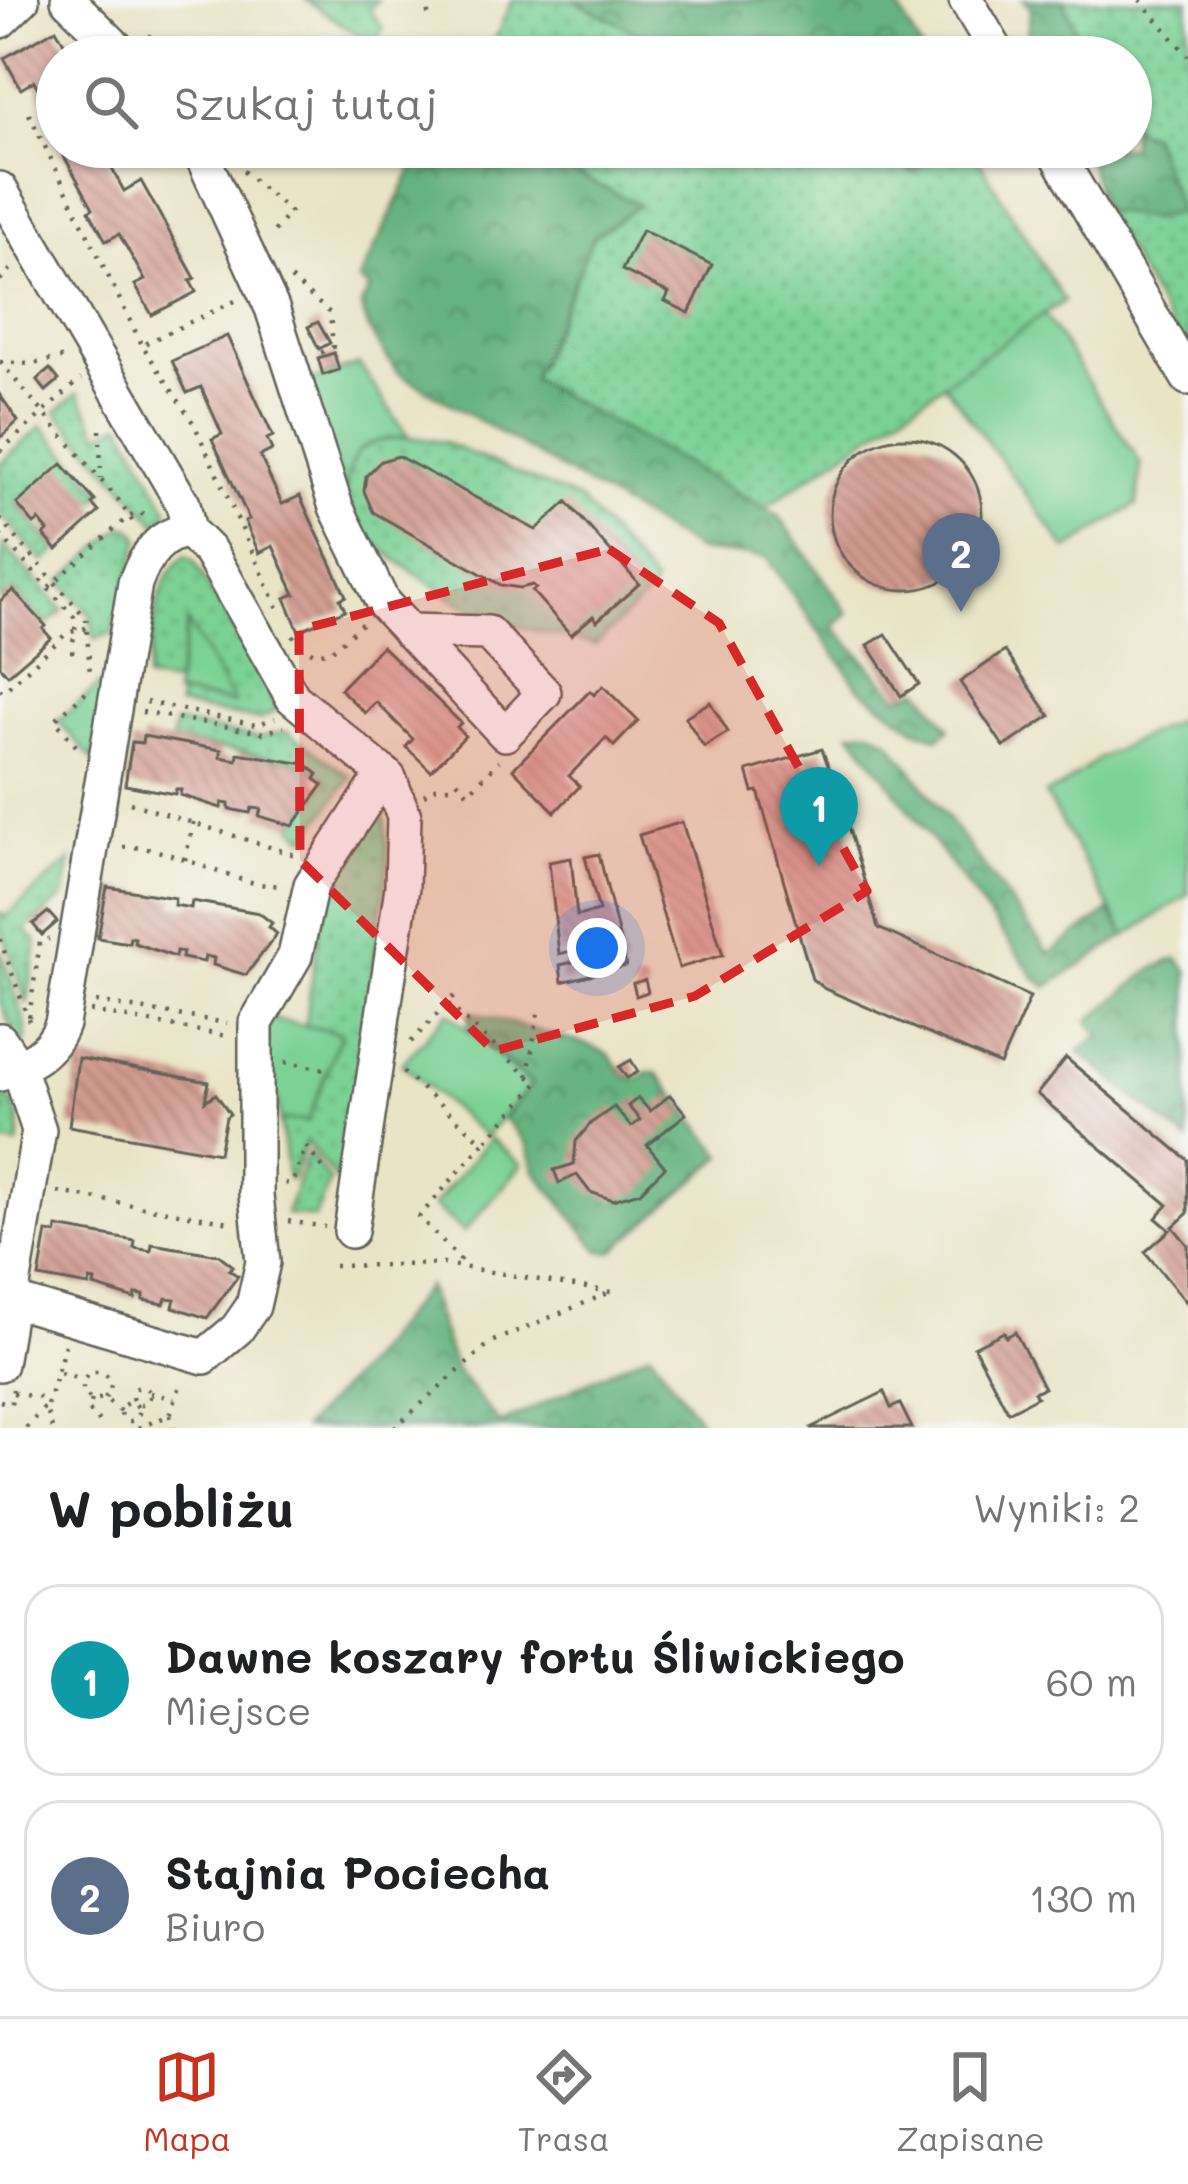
<!DOCTYPE html>
<html lang="pl">
<meta charset="utf-8">
<style>
body{margin:0;font-family:Mali,sans-serif;background:#f6f6f6;color:#202124}
.you{position:absolute;left:597px;top:948px;width:42px;height:42px;margin:-30px;border:9px solid #fff;border-radius:50%;background:#1a73e8;box-shadow:0 0 0 18px #1a73e833}
.badge{display:grid;place-items:center;width:78px;height:78px;border-radius:50%;background:#c8321e;color:#fff;font-size:39px;font-weight:700}
.pin{position:absolute;translate:-50% -99px;filter:drop-shadow(0 3px 6px #0008)}
.pin::after{content:'';position:absolute;top:63px;width:42px;height:36px;background:inherit;clip-path:polygon(0 0,100% 0,50% 100%)}
.list{margin:0;padding:0;list-style:none}
h2{display:flex;justify-content:space-between;align-items:center;height:156px;margin:0;padding:0 48px;font-size:51px}
h2 small{font-size:39px;font-weight:400;color:#757577}
.list li{display:grid;grid-template-columns:78px 1fr auto;gap:36px;align-items:center;box-sizing:border-box;height:192px;margin:0 24px 24px;padding:0 24px;border:3px solid #e0e0e0;border-radius:36px}
.list b{display:block;font-size:45px;white-space:nowrap}
.list p{margin:0;font-size:39px;white-space:nowrap;color:#757577}
.list em{font-size:39px;font-style:normal;color:#757577}
.icon{flex:none;width:66px;height:66px;fill:none;stroke:currentColor;stroke-width:2;stroke-linecap:round;stroke-linejoin:round}
.map{position:relative;flex:none;width:1188px;height:1428px;overflow:hidden}
.search{position:absolute;background:#fff;box-shadow:0 3px 9px #0004;left:36px;right:36px;top:36px;height:132px;display:flex;align-items:center;gap:30px;box-sizing:border-box;padding:0 42px;border-radius:66px;color:#757577;font-size:45px}
.sheet{height:588px;background:#fff}
nav{display:flex;justify-content:space-around;align-items:center;box-sizing:border-box;height:168px;border-top:3px solid #e0e0e0;background:#fff;font-size:33px;color:#757577}
nav a{display:grid;justify-items:center;gap:6px}
nav .on{color:#c8321e}
.map>svg:first-child{display:block}
.grass{fill:url(#grass-dots);stroke:#4c7658;stroke-width:3}
.forest{fill:url(#forest-crowns);stroke:#40684d;stroke-width:3}
.green{fill:#7cd195;stroke:#4c7658;stroke-width:3}
.building{fill:url(#building-back-hatch)}
.lines{fill:none;stroke-linecap:round;stroke-linejoin:round}
.minor-casing{stroke:#646258;stroke-width:38}
.path{stroke:#646258;stroke-width:4.5;stroke-dasharray:3 9;stroke-linecap:butt}
.minor{stroke:#fff;stroke-width:33}
.marked{fill:#d62828;fill-opacity:0.2;stroke:#d62828;stroke-width:9;stroke-dasharray:24 15;stroke-linejoin:round}
</style>
<div class="map">
<svg width="1188" height="1428" viewBox="0 0 1188 1428">
<defs>
<pattern id="grass-dots" width="8" height="8" patternUnits="userSpaceOnUse" patternTransform="scale(3)"><rect width="8" height="8" fill="#7cd195"/><path d="M2 2h.1M6 6h.1" fill="none" stroke="#6bb380" stroke-width="1.8" stroke-linecap="round"/></pattern>
<pattern id="forest-crowns" width="20" height="18" patternUnits="userSpaceOnUse" patternTransform="scale(3)"><rect width="20" height="18" fill="#65b37e"/><path d="M2 6a3 3 0 1 1 6 0M12 15a3 3 0 1 1 6 0" fill="none" stroke="#529166"/></pattern>
<pattern id="building-back-hatch" width="6" height="6" patternUnits="userSpaceOnUse" patternTransform="scale(3)"><rect width="6" height="6" fill="#d19a8e"/><path d="M-1 5l2 2M0 0l6 6M5-1l2 2" fill="none" stroke="#a97d73"/></pattern>
</defs>
<rect width="100%" height="100%" fill="#f6f6f2"/>
<filter id="ink" filterUnits="userSpaceOnUse"><feTurbulence type="fractalNoise" baseFrequency=".00833" numOctaves="2"/><feDisplacementMap in="SourceGraphic" scale="24" xChannelSelector="R" yChannelSelector="G"/><feConvolveMatrix kernelMatrix="1 2 1 2 8 2 1 2 1" color-interpolation-filters="sRGB"/></filter>
<filter id="wash" filterUnits="userSpaceOnUse"><feTurbulence type="fractalNoise" baseFrequency=".004" numOctaves="4" result="noise"/><feDisplacementMap in="SourceGraphic" scale="48" xChannelSelector="R" yChannelSelector="G"/><feGaussianBlur stdDeviation="2.7" result="paint"/><feColorMatrix in="noise" values="0 0 0 0 0 0 0 0 0 0 0 0 0 0 0 0 0 1.4 0 .05"/><feComposite in="paint" operator="in"/></filter>
<g filter="url(#wash)">
<rect width="100%" height="100%" fill="#e9e4c6"/>
<g class="grass">
<polygon points="306,0 377,0 370,10 383,29 373,45"/>
<polygon points="512,0 573,0 686,57 501,57 490,52"/>
<polygon points="1063,0 1188,0 1188,355 1102,210 1151,135 1131,127 1131,57 1088,57"/>
<polygon points="529,147 869,147 913,172 950,147 971,147 1064,301 763,509 532,379 593,237 638,205 528,151"/>
<polygon points="78,393 100,434 122,423 168,510 159,526 56,412"/>
<polygon points="42,426 103,493 95,501 17,504 57,550 44,562 0,514 0,464"/>
<path d="M 408,437 L 443,442 L 580,500 L 654,583 L 651,592 L 595,645 C 560,635 521,629 486,616 C 461,606 370,546 357,524 C 348,508 343,488 347,470 C 354,443 384,438 408,437 Z"/>
<polygon points="122,527 131,528 140,539 113,633 95,639 90,614 61,582"/>
<polygon points="3,544 63,610 46,626 13,590 0,601"/>
<path d="M 186,556 L 194,561 L 279,708 L 260,720 L 178,706 L 180,695 L 233,702 L 187,625 L 176,684 L 146,680 C 153,641 152,579 186,556 Z"/>
<polygon points="175,723 258,738 286,731 351,777 306,838 293,826 327,780 305,763 172,741"/>
<polygon points="378,809 384,810 388,865 342,1187 306,1141 292,1179 288,1180 280,1120 308,1121 340,1033 305,1026 327,876"/>
<polygon points="71,860 64,896 25,930 37,942 27,1004 0,925 0,912 5,917"/>
<polygon points="0,949 26,1026 25,1042 18,1043 0,1001"/>
<path d="M 3,1094 C 20,1105 21,1127 18,1145 L 0,1142 Z"/>
<polygon points="308,1152 330,1182 314,1218 286,1214"/>
</g>
<g class="forest">
<polygon points="573,0 895,0 925,57 686,57"/>
<polygon points="1023,0 1063,0 1088,57 1046,57 1041,49 1025,47 1031,8"/>
<polygon points="1131,127 1151,135 1180,212 1151,219 1102,210 1085,147 1131,147"/>
<polygon points="423,147 520,147 639,205 593,237 532,379 779,516 848,613 834,627 899,697 920,689 950,729 938,738 915,729 859,688 766,557 699,551 397,372 369,330 361,305 370,288 359,281"/>
<polygon points="869,147 950,147 913,172"/>
<polygon points="870,730 890,741 1049,954 1109,911 1126,936 1047,987 1034,976 851,732"/>
<polygon points="1177,958 1188,971 1188,1141 1079,1052 1100,1035 1089,1021 1152,969"/>
<polygon points="471,1012 591,1046 609,1055 627,1078 631,1076 635,1080 648,1072 657,1073 723,1156 612,1252 600,1251 535,1171 527,1144 504,1118 532,1084 468,1027"/>
<polygon points="427,1286 454,1368 500,1424 650,1352 705,1428 303,1428 362,1367"/>
</g>
<g class="green">
<polygon points="1044,314 1141,464 1137,504 1067,550 944,383"/>
<path d="M 359,364 L 408,437 C 363,440 349,448 346,494 L 306,383 Z"/>
<polygon points="188,623 234,703 174,694"/>
<polygon points="107,678 93,760 58,721"/>
<polygon points="1188,715 1188,895 1126,936 1045,794 1062,787 1099,758"/>
<polygon points="448,1012 531,1085 485,1137 402,1064"/>
<polygon points="266,1018 341,1033 308,1121 280,1120 277,1099 266,1117"/>
<polygon points="490,1138 522,1165 464,1232 433,1206"/>
</g>
<g id="blocks">
<g class="building">
<polygon points="56,29 72,57 57,57 57,122 34,81 21,89 4,58"/>
<polygon points="59,147 100,147 124,191 141,181 195,278 190,281 196,292 152,315 135,285 145,280 119,234 106,241 89,211 93,208"/>
<polygon points="432,147 463,147 457,159"/>
<polygon points="642,230 712,265 689,313 665,301 669,293 622,270"/>
<polygon points="318,322 330,343 319,349 308,327"/>
<polygon points="227,336 273,436 267,439 272,450 260,456 282,504 300,496 346,596 340,599 345,610 299,631 285,598 295,594 273,546 259,553 245,521 249,519 212,439 222,434 201,387 187,393 172,361"/>
<polygon points="334,353 339,370 323,375 318,358"/>
<polygon points="50,369 59,380 46,391 37,380"/>
<polygon points="0,395 18,421 0,438"/>
<circle cx="906" cy="514" r="76"/>
<polygon points="398,456 536,530 567,502 639,584 597,621 593,616 571,635 532,591 536,588 533,585 520,588 501,585 373,512 364,491 366,476 381,461"/>
<polygon points="62,464 95,501 92,504 99,512 57,550 44,535 48,531 39,520 34,524 17,504"/>
<polygon points="13,590 46,626 43,629 51,638 8,675 0,666 0,601"/>
<polygon points="886,634 919,684 901,696 868,645"/>
<polygon points="382,646 461,723 457,727 465,736 431,771 406,747 413,739 376,702 365,713 340,689"/>
<polygon points="1005,651 1050,716 1004,747 960,682"/>
<polygon points="603,686 638,721 614,746 606,738 569,776 580,786 555,812 513,769 590,691 594,695"/>
<polygon points="710,702 728,732 704,747 685,717"/>
<polygon points="143,736 221,750 220,757 237,760 238,753 305,764 318,774 315,779 323,785 293,826 259,816 261,809 252,808 250,813 229,809 229,804 222,803 221,808 180,795 181,790 176,789 175,794 125,785 132,742 142,743"/>
<polygon points="822,749 839,795 848,793 852,807 843,809 878,928 1030,997 1000,1065 825,989 812,979 758,791 753,792 747,771"/>
<polygon points="682,822 723,955 679,968 639,835"/>
<polygon points="599,854 626,966 562,982 560,965 604,955 601,944 559,954 549,862 571,858 577,916 599,911 585,857"/>
<polygon points="107,887 175,898 174,905 191,908 192,901 259,913 272,923 269,927 277,934 246,975 213,965 214,958 205,956 204,962 182,958 183,952 176,951 175,957 134,943 135,938 130,937 129,943 98,938"/>
<polygon points="48,912 57,922 42,935 33,924"/>
<polygon points="645,980 648,992 636,996 633,983"/>
<polygon points="78,1058 209,1082 205,1101 216,1094 230,1114 226,1117 219,1153 69,1126"/>
<polygon points="1066,1058 1188,1160 1188,1213 1173,1227 1188,1245 1188,1304 1145,1252 1170,1230 1156,1218 1168,1205 1037,1094"/>
<polygon points="631,1060 638,1072 627,1078 619,1067"/>
<polygon points="670,1095 686,1114 647,1145 665,1167 640,1192 613,1200 590,1192 577,1175 559,1183 554,1170 574,1164 576,1141 591,1123 614,1107 631,1127 640,1120 628,1106 638,1098 650,1111"/>
<polygon points="57,1227 135,1241 134,1248 151,1251 152,1244 219,1255 233,1266 229,1270 238,1276 207,1318 173,1307 175,1299 166,1298 164,1304 143,1300 144,1295 136,1294 135,1299 94,1286 95,1281 90,1280 89,1286 39,1277 47,1232 56,1234"/>
<polygon points="1004,1332 1006,1337 1015,1332 1044,1388 1034,1392 1037,1397 1008,1412 974,1347"/>
<polygon points="884,1392 891,1408 900,1404 912,1428 810,1428"/>
</g>
</g>
</g>
<g filter="url(#ink)">
<use href="#blocks" fill-opacity="0" stroke="#646258" stroke-width="3"/>
<g class="lines">
<g class="minor-casing">
<g id="minor">
<polyline points="68,0 126,57"/>
<polyline points="966,0 1000,57"/>
<polyline points="0,21 22,0"/>
<polyline points="198,147 272,308 336,507 383,603 505,734 544,693 488,633 408,631"/>
<polyline points="1053,147 1188,378"/>
<polyline points="0,189 183,504 189,531 210,552 293,698 389,778 404,816 402,887 351,1231"/>
<polyline points="0,1040 18,1067 39,1130 0,1364"/>
<path d="M 0,1074 C 29,1063 51,1054 62,1024 L 135,583 C 145,557 159,533 189,531"/>
<polyline points="12,1300 204,1357 237,1329 253,1306 263,1262 256,1195 256,1023 295,956 311,885 384,773"/>
</g>
</g>
<g class="path">
<polyline points="425,0 430,23"/>
<polyline points="1140,0 1188,56"/>
<polyline points="148,35 173,57"/>
<polyline points="29,114 142,345"/>
<polyline points="243,171 290,212 272,234"/>
<polyline points="291,279 330,313 333,347 318,354"/>
<polyline points="0,280 13,267"/>
<polyline points="235,301 142,345 194,424 279,610"/>
<polyline points="0,362 119,501 135,525"/>
<polyline points="0,362 32,364 65,357"/>
<polyline points="100,430 101,479"/>
<polyline points="0,451 81,379"/>
<polyline points="0,519 86,618 90,673"/>
<path d="M 0,535 L 74,617 C 79,633 68,644 74,660"/>
<polyline points="49,587 128,517 139,512 145,516"/>
<polyline points="293,635 301,646 316,654 331,651 365,621"/>
<polyline points="0,689 3,692 67,633 86,628"/>
<polyline points="146,702 256,725 275,718"/>
<polyline points="142,712 263,733 284,727"/>
<polyline points="76,746 55,720 88,690"/>
<polyline points="457,781 468,793 499,761"/>
<polyline points="424,795 435,788 450,787"/>
<polyline points="130,803 295,855"/>
<path d="M 123,847 C 176,845 236,890 284,885"/>
<polyline points="185,860 194,820"/>
<polyline points="0,939 30,1024"/>
<polyline points="96,1002 227,1023"/>
<polyline points="448,1004 537,1084 484,1143"/>
<polyline points="90,1011 226,1036"/>
<polyline points="29,1017 40,942 49,939"/>
<polyline points="411,1042 460,990"/>
<polyline points="285,1062 325,1069"/>
<polyline points="403,1072 484,1143 419,1217 468,1268"/>
<polyline points="528,1076 538,1012"/>
<polyline points="285,1183 292,1184 306,1146 328,1175"/>
<polyline points="58,1192 230,1222"/>
<polyline points="288,1221 325,1227"/>
<polyline points="334,1266 444,1264 611,1292"/>
<polyline points="60,1373 83,1380"/>
<circle cx="141" cy="1396" r="9"/>
<polyline points="13,1393 48,1399"/>
<polyline points="150,1393 174,1399"/>
<polyline points="105,1398 111,1389 110,1379 102,1372 91,1372 83,1380 83,1392 92,1400 105,1398 121,1412"/>
<polyline points="92,1400 88,1410 105,1428"/>
<polyline points="0,1401 11,1404 13,1389"/>
<circle cx="130" cy="1412" r="9"/>
<polyline points="170,1415 174,1428"/>
<polyline points="26,1428 47,1404"/>
<polyline points="52,1428 46,1409 65,1345"/>
<polyline points="138,1428 170,1415 182,1380"/>
<polyline points="394,1428 491,1342 611,1292"/>
</g>
<use href="#minor" class="minor"/>
</g>
</g>
<path class="marked" d="M 609,549 L 719,623 L 867,891 L 695,996 L 494,1051 L 300,860 L 299,630 Z"/>
</svg>
<div class="you"></div>
<div class="pin badge" style="left:819px;top:866px;background:#0f9aa8">1</div>
<div class="pin badge" style="left:961px;top:612px;background:#5c6f8a">2</div>
<div class="search"><svg class="icon" aria-label="search" viewBox="0 0 24 24"><circle cx="10" cy="10" r="6"/><path d="M15 15l6 6"/></svg>Szukaj tutaj</div>
</div>
<section class="sheet">
<h2>W pobliżu<small>Wyniki: 2</small></h2>
<ul class="list">
<li><span class="badge" style="background:#0f9aa8">1</span><div><b>Dawne koszary fortu Śliwickiego</b><p>Miejsce</p></div><em>60 m</em></li>
<li><span class="badge" style="background:#5c6f8a">2</span><div><b>Stajnia Pociecha</b><p>Biuro</p></div><em>130 m</em></li>
</ul>
</section>
<nav>
<a class="on"><svg class="icon" aria-label="map" viewBox="0 0 24 24"><path d="M3 6l6-2 6 2 6-2v14l-6 2-6-2-6 2zM9 4v14M15 6v14"/></svg>Mapa</a>
<a><svg class="icon" aria-label="directions" viewBox="0 0 24 24"><path d="M12 3l9 9-9 9-9-9zM9 14v-3h6M13 9l2 2-2 2"/></svg>Trasa</a>
<a><svg class="icon" aria-label="saved" viewBox="0 0 24 24"><path d="M7 4h10v16l-5-4-5 4z"/></svg>Zapisane</a>
</nav>
